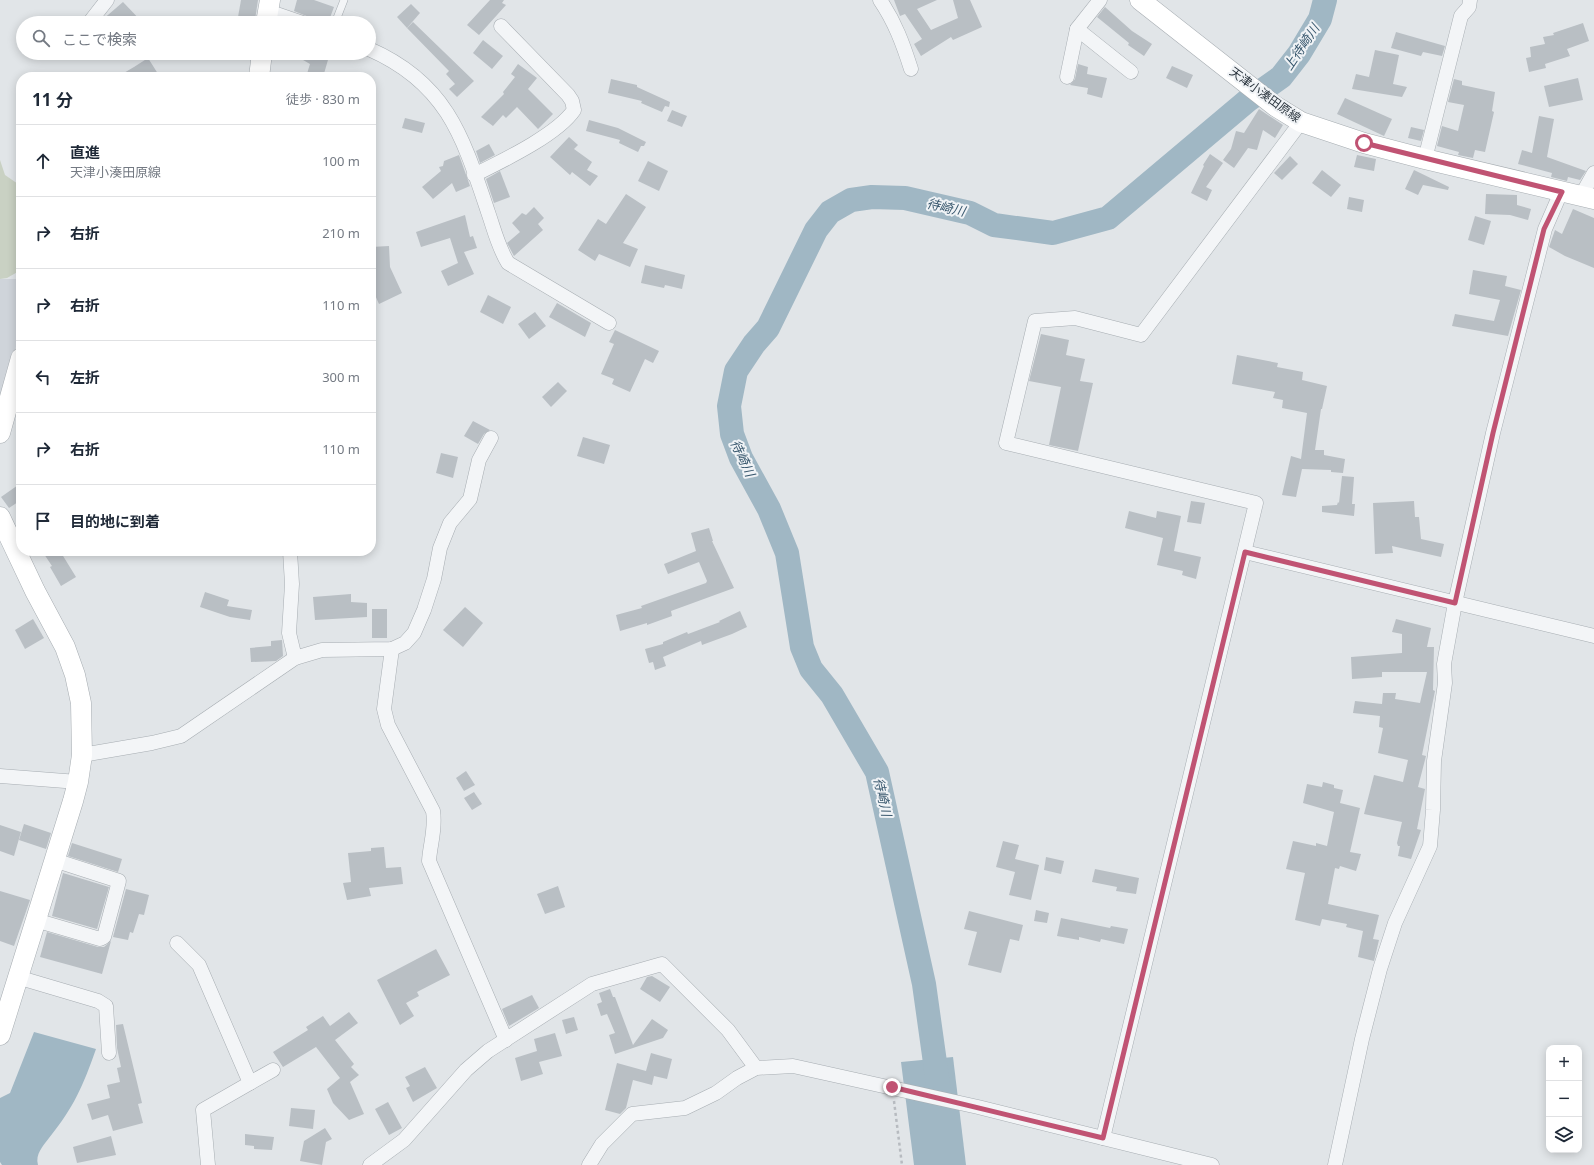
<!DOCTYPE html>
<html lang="ja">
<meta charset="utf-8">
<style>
body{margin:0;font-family:"Noto Sans","Noto Sans JP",sans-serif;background:#f2f2f3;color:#1f2937}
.controls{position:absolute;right:12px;bottom:12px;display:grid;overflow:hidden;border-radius:8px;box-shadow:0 2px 10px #0003}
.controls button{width:36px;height:36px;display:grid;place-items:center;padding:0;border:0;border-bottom:1px solid #e0e1e3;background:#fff;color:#1f2937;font:20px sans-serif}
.stop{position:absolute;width:12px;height:12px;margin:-9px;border:3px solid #c05373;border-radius:50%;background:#fff}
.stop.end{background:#c05373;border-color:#fff;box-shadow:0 1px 4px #0008}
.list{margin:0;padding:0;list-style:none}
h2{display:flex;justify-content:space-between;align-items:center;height:52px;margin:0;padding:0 16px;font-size:17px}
h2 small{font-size:13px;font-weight:400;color:#747a83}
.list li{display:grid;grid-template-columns:26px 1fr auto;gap:12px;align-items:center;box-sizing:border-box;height:72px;padding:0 16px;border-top:1px solid #e0e1e3}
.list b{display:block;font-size:15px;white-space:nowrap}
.list p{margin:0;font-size:13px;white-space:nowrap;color:#747a83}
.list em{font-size:13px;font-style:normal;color:#747a83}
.icon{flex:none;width:22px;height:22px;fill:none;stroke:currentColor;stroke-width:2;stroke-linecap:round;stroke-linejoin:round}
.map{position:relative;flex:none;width:1594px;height:1165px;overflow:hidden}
.search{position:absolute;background:#fff;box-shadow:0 2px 10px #0003;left:16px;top:16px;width:360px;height:44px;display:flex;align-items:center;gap:10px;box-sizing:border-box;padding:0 14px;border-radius:22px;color:#747a83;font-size:15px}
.panel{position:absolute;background:#fff;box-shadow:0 2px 10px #0003;left:16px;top:72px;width:360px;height:484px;border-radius:16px}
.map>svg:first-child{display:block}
.built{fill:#cfd4da}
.green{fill:#c9d1c3}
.water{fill:#a0b7c4}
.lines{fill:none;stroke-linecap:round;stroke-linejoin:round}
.river{stroke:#a0b7c4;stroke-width:24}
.building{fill:#b9bfc4}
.lane-casing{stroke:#a7adb2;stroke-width:8}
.street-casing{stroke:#a7adb2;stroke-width:15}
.secondary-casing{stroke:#a7adb2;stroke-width:21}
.path{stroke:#b7bbc0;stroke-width:2.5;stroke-dasharray:3 3;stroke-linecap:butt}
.lane{stroke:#f3f5f7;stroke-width:7}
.street{stroke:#f3f5f7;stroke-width:14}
.secondary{stroke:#fff;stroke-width:20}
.route{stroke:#c05373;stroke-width:5}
.labels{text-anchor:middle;stroke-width:4;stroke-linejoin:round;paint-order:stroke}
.street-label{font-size:12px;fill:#2b353e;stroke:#f0f3f6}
.water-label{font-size:13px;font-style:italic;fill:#39586e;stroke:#f0f3f6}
</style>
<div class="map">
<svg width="1594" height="1165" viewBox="0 0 1594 1165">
<rect width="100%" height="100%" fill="#e1e5e8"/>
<polygon class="built" points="0,279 21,279 21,329 0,404"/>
<polygon class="green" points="0,160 5,175 21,186 21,270 7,278 0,279"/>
<g class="water">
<path d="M 34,1032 L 96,1049 C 83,1086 74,1107 49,1138 C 43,1146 35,1154 38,1165 L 2,1165 L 0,1162 L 0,1098 L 10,1093 Z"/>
<polygon points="953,1057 966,1165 914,1165 901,1062"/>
</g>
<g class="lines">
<polyline class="river" points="939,1091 924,984 877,772 832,695 811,669 802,647 787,553 769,509 741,458 732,434 729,406 736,371 754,344 768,328 816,230 830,212 851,200 872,197 905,198 970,213 994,225 1053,233 1108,218 1247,101 1281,77 1299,54 1320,19 1325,0"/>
</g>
<g class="building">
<polygon points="241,0 258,0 255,20 238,17"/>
<polygon points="297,0 314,0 334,7 328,23 311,23 309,17 294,11"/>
<polygon points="490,0 504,0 502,3 506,5 479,35 467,25"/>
<polygon points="894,0 937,0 917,9 931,30 958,18 953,0 970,0 982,27 953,40 951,37 921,56 914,44 922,39 905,14 900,16"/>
<polygon points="123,2 143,23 100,23 101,21"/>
<polygon points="411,4 420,13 407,28 397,17"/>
<polygon points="1105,7 1132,31 1152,44 1144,56 1128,45 1129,43 1097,17"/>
<polygon points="413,22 474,81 457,97 449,89 455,84 446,74 449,71 407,28"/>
<polygon points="1583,23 1589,41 1567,49 1570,56 1545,64 1546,68 1529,72 1526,58 1531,57 1530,47 1545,44 1543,37 1554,35 1553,33"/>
<polygon points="1396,32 1445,46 1442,56 1423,52 1421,56 1391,48"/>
<polygon points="483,40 503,56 492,69 473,53"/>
<polygon points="1375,50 1399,55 1393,84 1407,87 1402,97 1352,89 1356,74 1369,77"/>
<polygon points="291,53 330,53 323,77 306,77 310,64"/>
<polygon points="148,58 160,77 117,77 134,67"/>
<polygon points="518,64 537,78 528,89 553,114 538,129 517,107 506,118 503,115 493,126 481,117 504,94 503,92 515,77 511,74"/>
<polygon points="1078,64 1088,67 1087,74 1107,78 1102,98 1087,94 1088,88 1070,85 1075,79"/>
<polygon points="1172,66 1193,75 1187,88 1166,78"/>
<polygon points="1578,78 1583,100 1549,107 1544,86"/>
<polygon points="611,79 637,85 637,87 670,102 669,107 665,106 662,112 641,103 642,101 608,93"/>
<polygon points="1454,79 1462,81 1462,85 1495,92 1492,111 1494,112 1485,152 1475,150 1473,158 1458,155 1459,152 1437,146 1442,126 1458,131 1464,105 1448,102"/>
<polygon points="1345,98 1392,119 1384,136 1337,114"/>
<polygon points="1259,109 1283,125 1275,138 1263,130 1257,150 1248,148 1234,168 1223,160 1231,149 1236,131 1244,133"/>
<polygon points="672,110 687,116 682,127 667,121"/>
<polygon points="1539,116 1554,119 1547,157 1586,171 1580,180 1568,177 1567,181 1551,177 1552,173 1518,164 1522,150 1532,153"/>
<polygon points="405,118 425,123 422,133 402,128"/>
<polygon points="589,120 618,128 646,142 644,146 641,146 638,152 619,143 620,140 586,131"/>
<polygon points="1411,127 1424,130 1421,141 1408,138"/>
<polygon points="569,137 578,145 574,149 592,162 587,170 598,176 590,186 572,172 570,175 550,157"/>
<polygon points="489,144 495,155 480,163 476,151"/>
<polygon points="1210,154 1223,163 1206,187 1212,190 1207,201 1191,193 1204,166 1203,165"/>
<polygon points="459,155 470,186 456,192 452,183 433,199 422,187 441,171 439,167 443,166 444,161"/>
<polygon points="1357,155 1376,159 1374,171 1354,167"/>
<polygon points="1290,156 1298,164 1282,180 1274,173"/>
<polygon points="648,161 668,171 659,191 638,181"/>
<polygon points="1322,170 1341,185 1331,197 1312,183"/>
<polygon points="1414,170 1449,187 1448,190 1423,185 1418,195 1405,189"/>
<polygon points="500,171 510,197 494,203 486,179"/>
<polygon points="626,194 646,207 623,243 638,249 630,267 599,254 595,261 578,250 598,219 606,224"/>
<polygon points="1486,194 1517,195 1517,205 1531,209 1528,220 1510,215 1485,214"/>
<polygon points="1349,197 1364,200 1362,212 1347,209"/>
<polygon points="534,207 544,218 538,224 543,230 514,256 507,243 520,232 512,223 522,213 526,215"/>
<polygon points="1573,209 1594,218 1594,268 1565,256 1549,247 1555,230 1562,234"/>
<polygon points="465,215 470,237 473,236 477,248 464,252 474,274 448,286 441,271 458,263 450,238 421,247 416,232"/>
<polygon points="1475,216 1491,221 1484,245 1468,240"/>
<polygon points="389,246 390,267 402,293 379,304 371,286 371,247"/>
<polygon points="645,265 685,275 682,289 665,285 664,288 641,283"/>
<polygon points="1473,270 1507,276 1505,286 1521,290 1508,336 1452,326 1455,314 1494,321 1500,300 1469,294"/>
<polygon points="488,295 511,307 503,324 480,312"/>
<polygon points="557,303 591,323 585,337 549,317"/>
<polygon points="535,312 546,326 529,339 518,324"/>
<polygon points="615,330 659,351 653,363 645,359 630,392 612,384 614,379 601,374 614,344 609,342"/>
<polygon points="1041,334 1069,340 1066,355 1085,359 1080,381 1093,383 1078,451 1049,445 1061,387 1029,381"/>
<polygon points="1237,355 1278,363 1277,367 1303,372 1302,380 1327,386 1322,409 1321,409 1315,450 1324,450 1324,455 1345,459 1343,473 1331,472 1331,470 1302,469 1296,497 1282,495 1291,456 1301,459 1307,413 1282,408 1283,400 1273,398 1275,392 1232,384"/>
<polygon points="558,382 567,391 551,407 542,397"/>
<polygon points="473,421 490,430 484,434 478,444 464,436"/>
<polygon points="583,437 610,445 604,464 577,456"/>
<polygon points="441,453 458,457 453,478 436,473"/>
<polygon points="1342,476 1354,477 1352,504 1355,504 1354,516 1322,512 1322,506 1337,505 1338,502 1339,503"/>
<polygon points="21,483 21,500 9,508 1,497"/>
<polygon points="1191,501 1205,503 1201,524 1187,522"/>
<polygon points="1414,501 1415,517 1419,517 1421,539 1444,544 1441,557 1392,546 1393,553 1375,554 1373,503"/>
<polygon points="1129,511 1156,518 1157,511 1181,516 1174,551 1201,557 1196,579 1182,575 1183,571 1157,565 1163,538 1125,528"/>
<polygon points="709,528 713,541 712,541 734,588 671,611 672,616 647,625 647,623 620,631 616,615 642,608 641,606 706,583 707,581 699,562 668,574 664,564 696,551 691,533"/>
<polygon points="42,551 60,551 76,577 61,586 50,567 52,566"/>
<polygon points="205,592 229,600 227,606 252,610 250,620 230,617 200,607"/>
<polygon points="351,594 351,602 367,603 367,617 315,620 313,597"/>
<polygon points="465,607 483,623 463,647 443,630"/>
<rect x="372" y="609" width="15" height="29"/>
<polygon points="740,611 747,627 732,634 702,645 701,641 663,657 666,666 655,670 653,662 649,663 645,649 663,644 663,642 687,632 688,634 720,622 719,621"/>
<polygon points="33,619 44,638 25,649 15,630"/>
<polygon points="1396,619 1431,628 1427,647 1434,647 1433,690 1435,691 1422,755 1426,756 1418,787 1425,789 1417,829 1421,830 1411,859 1398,856 1400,846 1398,846 1397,843 1402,822 1364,814 1374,775 1403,782 1408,760 1378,753 1383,728 1379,727 1380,716 1353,713 1355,701 1382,704 1383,693 1396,693 1395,699 1420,703 1427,672 1382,672 1382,677 1352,679 1351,657 1402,653 1402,634 1392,632"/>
<polygon points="282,640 283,656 276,661 251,662 250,648 271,646 271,641"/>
<polygon points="466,771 475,785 464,791 456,778"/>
<polygon points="1323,782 1334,785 1334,788 1343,790 1340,803 1360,808 1350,852 1361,854 1356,871 1340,866 1339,869 1335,868 1328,904 1379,915 1373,939 1379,940 1374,961 1358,957 1363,931 1346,927 1347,924 1322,919 1320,926 1295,920 1305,873 1286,869 1293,841 1316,846 1316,843 1327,846 1334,812 1303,803 1307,784 1322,787"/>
<polygon points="474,792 482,804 472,810 464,798"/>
<polygon points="24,824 51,833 46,849 19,840"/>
<polygon points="0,825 21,832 14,856 0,851"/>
<polygon points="1003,841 1019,845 1015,859 1039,865 1031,900 1009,895 1015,872 996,867"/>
<polygon points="72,843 122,859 118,872 68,856"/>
<polygon points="384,847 386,868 401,867 403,884 369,888 371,896 347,900 343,883 351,882 348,853 371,851 371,848"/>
<polygon points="1046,857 1064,861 1061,874 1044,870"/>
<polygon points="1095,869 1139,878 1136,894 1116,891 1117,887 1092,882"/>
<polygon points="63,873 109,887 97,929 52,916"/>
<polygon points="558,886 565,907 545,914 537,894"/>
<polygon points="126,889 149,895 144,915 139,914 133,933 130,932 128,940 113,937"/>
<polygon points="0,891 30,900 14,946 0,941"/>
<polygon points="1036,910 1049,913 1047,923 1034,921"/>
<polygon points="969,911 1023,925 1019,941 1010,939 1001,973 968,965 977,932 964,929"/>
<polygon points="1061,918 1110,928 1111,926 1128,929 1124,944 1101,939 1100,942 1079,937 1079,940 1057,936"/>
<polygon points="47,932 98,947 104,947 111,941 102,974 40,957"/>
<polygon points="436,949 450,975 417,992 419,996 406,1003 414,1016 400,1025 377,980"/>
<polygon points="652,976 670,987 660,1002 640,989 647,977"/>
<polygon points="610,989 613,997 615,997 633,1045 652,1019 668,1030 663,1038 615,1054 609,1035 615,1033 607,1014 601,1016 597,1004 602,1002 599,993"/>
<polygon points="532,995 539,1008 509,1026 502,1009"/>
<polygon points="349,1012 358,1023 335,1040 354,1064 351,1067 359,1075 350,1082 364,1114 349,1120 333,1103 327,1089 340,1078 316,1047 283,1067 273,1052 308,1030 306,1027 323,1016 330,1026"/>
<polygon points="574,1017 578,1030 566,1034 562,1020"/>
<polygon points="123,1024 142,1103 138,1104 143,1123 113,1131 108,1115 92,1120 87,1104 110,1098 107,1085 120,1082 117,1068 121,1067 117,1048 116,1025"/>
<polygon points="555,1033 562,1056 539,1062 543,1074 521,1081 515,1058 537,1051 534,1039"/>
<polygon points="651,1053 672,1059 667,1079 654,1076 652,1085 633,1080 626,1108 620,1114 605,1110 617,1063 646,1071"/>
<polygon points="425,1067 437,1088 413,1102 406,1088 410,1086 405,1077"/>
<polygon points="388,1102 402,1128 389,1135 375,1109"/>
<polygon points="291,1108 315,1110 313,1129 289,1126"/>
<polygon points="325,1128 332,1139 326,1142 322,1165 300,1161 304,1141"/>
<polygon points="245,1134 274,1137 272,1150 254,1149 254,1146 245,1145"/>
<polygon points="111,1136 116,1155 77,1163 73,1147"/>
</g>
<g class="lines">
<g class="lane-casing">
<polyline id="lane" points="335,23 344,0"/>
</g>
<g class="street-casing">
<g id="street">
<path d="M 880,0 C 895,22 903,44 911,69"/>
<polyline points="1100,0 1077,29 1131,72"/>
<polyline points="268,11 303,23"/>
<polyline points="89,23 107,0"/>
<path d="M 369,49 C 447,83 463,137 488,212 C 494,229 498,247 508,263 L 609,323"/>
<polyline points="1067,77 1077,29"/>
<polyline points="1425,159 1461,16 1469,7 1470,0"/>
<path d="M 474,175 C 502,161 557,135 574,110 L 572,101 L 568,95 L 501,26"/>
<polyline points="1581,196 1594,173"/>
<polyline points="290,551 292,584 289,633 295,658"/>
<polyline points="1245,552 1594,636"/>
<path d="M 392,649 L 384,709 L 388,725 L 433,811 C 436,829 430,844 429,861 L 506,1040"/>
<polyline points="82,755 152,743 181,736 295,658 322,650 392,649 405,643 414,633 424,610 434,579 440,548 450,523 470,499 479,460 491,438"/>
<polyline points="0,776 78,782"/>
<polyline points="35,920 100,939 104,937 119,881 54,860"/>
<polyline points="177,943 199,965 250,1083 203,1110 208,1165"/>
<polyline points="17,977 98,1001 106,1006 109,1053"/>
<polyline points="250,1083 273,1070"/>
<polyline points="1103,1138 1256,503 1006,443 1035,321 1075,318 1141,335 1301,122"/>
<polyline points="370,1165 404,1140 466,1070 488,1051 592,984 662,964 728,1030 756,1068"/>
<polyline points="589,1165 602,1144 632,1114 685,1108 716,1093 737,1078 756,1068 793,1066 978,1107 1212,1165"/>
<polyline points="1335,1165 1362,1039 1380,969 1395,923 1430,846 1433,810 1434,761 1445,683 1444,664 1455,603 1493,433 1545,229 1561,192"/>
</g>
</g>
<g class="secondary-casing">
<g id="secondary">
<polyline points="1140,0 1275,106 1301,122 1364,143 1425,159 1594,199"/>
<polyline points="266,23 270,0"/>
<polyline points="259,77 262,53"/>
<polyline points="0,433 21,358"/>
<polyline points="0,517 35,591 65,647 75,675 81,703 82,755 78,782 73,801 0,1035"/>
</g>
</g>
<polyline class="path" points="894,1101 902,1165"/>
<use href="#lane" class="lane"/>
<use href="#street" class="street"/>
<use href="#secondary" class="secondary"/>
</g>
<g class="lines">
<polyline class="route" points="892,1087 1103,1138 1245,552 1455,603 1493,433 1544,229 1562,192 1364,143"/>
</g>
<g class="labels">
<g class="street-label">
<text transform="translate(1265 95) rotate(36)" y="4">天津小湊田原線</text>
</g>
<g class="water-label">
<text transform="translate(1301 47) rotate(-56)" y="5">上待崎川</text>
<text transform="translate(946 207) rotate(13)" y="5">待崎川</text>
<text transform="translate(743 458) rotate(65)" y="5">待崎川</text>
<text transform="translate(883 797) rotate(77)" y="5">待崎川</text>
</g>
</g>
</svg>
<div class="controls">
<button>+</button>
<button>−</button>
<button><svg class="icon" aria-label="layers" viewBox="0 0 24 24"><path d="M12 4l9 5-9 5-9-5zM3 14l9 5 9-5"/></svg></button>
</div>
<div class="stop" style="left:1364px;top:143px"></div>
<div class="stop end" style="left:892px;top:1087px"></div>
<div class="search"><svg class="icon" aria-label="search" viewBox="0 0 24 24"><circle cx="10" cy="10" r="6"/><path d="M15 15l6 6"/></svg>ここで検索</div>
<section class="panel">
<h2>11 分<small>徒歩 · 830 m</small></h2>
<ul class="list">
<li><svg class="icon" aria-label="ahead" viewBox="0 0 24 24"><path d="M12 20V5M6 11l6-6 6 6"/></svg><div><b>直進</b><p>天津小湊田原線</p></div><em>100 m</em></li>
<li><svg class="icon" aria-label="right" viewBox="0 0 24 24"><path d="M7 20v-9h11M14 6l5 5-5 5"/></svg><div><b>右折</b></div><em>210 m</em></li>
<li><svg class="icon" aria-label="right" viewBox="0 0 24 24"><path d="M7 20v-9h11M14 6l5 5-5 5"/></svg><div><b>右折</b></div><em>110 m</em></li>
<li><svg class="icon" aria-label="left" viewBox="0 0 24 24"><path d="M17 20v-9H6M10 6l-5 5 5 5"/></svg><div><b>左折</b></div><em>300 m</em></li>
<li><svg class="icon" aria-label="right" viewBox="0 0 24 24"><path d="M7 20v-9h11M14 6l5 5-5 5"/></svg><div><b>右折</b></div><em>110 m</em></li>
<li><svg class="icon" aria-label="arrive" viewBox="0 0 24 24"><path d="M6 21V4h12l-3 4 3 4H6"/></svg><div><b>目的地に到着</b></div></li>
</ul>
</section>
</div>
